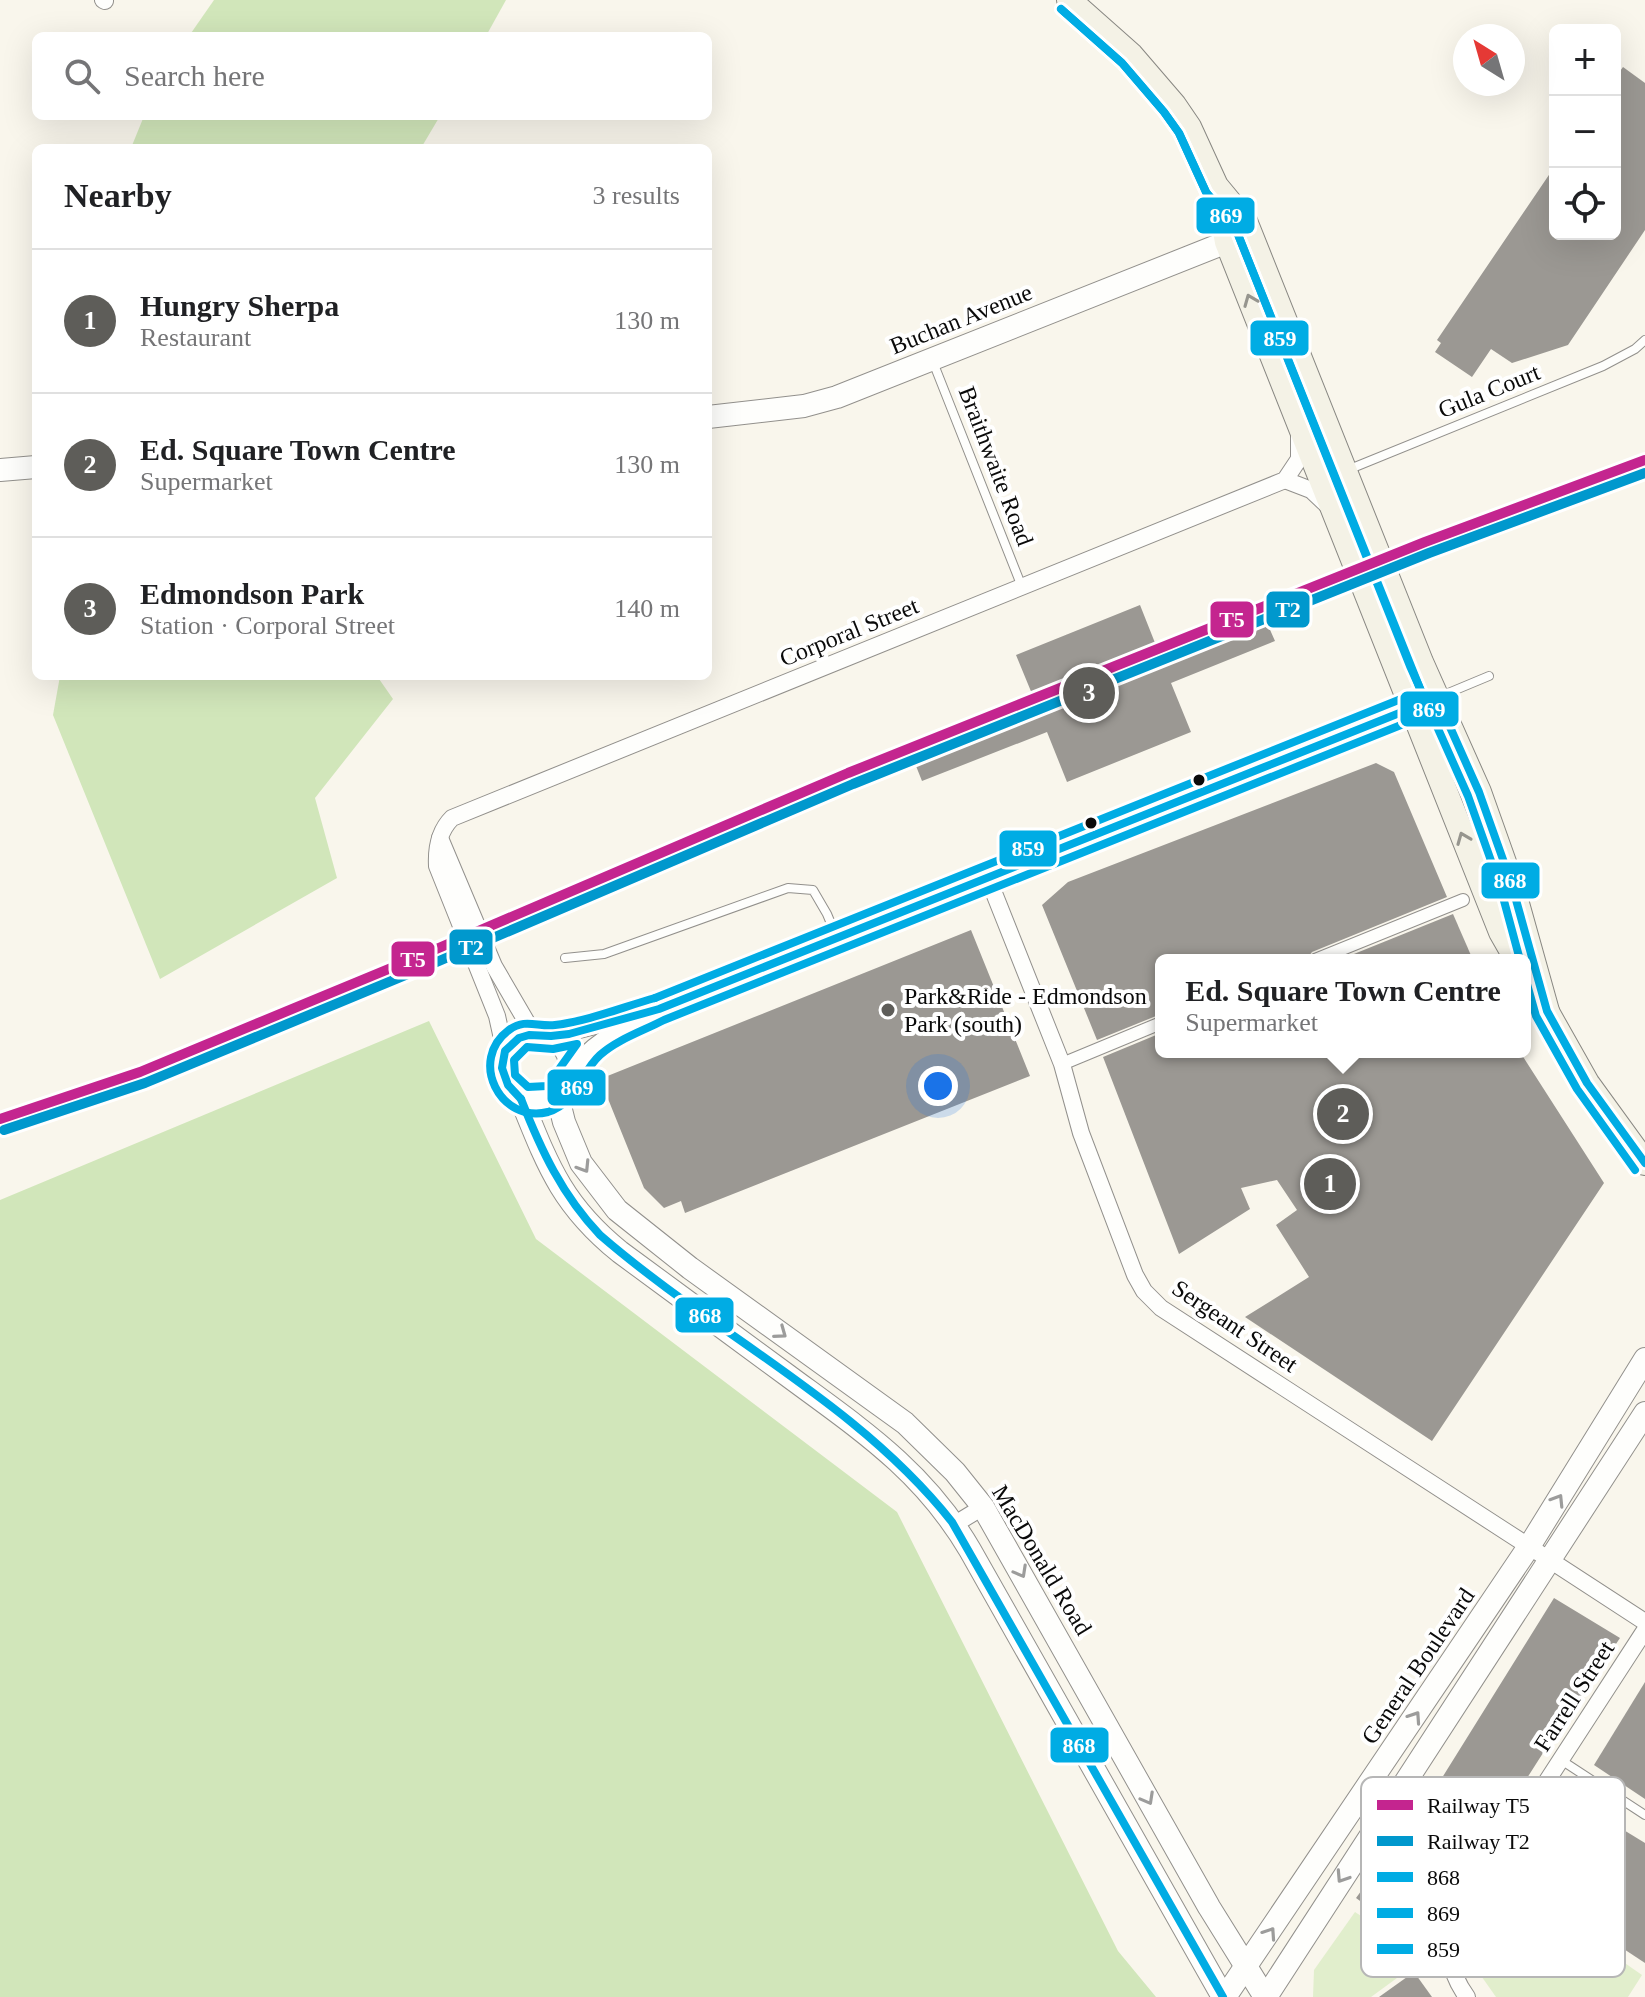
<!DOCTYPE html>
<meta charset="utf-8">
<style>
body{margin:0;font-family:"Times New Roman",serif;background:#f2f2f2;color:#202124}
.controls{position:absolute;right:24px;top:24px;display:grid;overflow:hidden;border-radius:12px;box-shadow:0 8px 32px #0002}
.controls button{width:72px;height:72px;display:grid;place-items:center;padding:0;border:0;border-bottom:2px solid #e0e0e0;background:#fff;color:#202124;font:40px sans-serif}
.compass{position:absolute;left:1453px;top:24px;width:72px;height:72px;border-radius:50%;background:#fff;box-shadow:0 8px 32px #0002;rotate:323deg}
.you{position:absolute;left:938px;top:1086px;width:28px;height:28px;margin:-20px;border:6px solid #fff;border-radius:50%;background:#1a73e8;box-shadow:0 0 0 12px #1a73e833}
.badge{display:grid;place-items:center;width:52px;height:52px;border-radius:50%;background:#5e5d59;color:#fff;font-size:26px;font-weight:700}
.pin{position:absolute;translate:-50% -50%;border:4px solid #fff;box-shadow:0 2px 8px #0006}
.popup{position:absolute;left:1155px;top:954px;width:376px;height:104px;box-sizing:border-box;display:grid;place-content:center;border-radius:12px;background:#fff;filter:drop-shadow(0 2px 6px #0005);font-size:26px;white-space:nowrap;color:#757577}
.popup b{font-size:30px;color:#202124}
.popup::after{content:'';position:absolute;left:50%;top:100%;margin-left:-16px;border:16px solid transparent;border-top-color:#fff}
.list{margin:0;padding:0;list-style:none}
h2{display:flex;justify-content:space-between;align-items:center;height:104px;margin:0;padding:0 32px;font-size:34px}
h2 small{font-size:26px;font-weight:400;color:#757577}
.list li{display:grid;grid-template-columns:52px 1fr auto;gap:24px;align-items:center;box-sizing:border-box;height:144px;padding:0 32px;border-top:2px solid #e0e0e0}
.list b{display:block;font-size:30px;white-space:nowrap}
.list p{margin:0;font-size:26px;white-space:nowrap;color:#757577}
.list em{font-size:26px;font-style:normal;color:#757577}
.icon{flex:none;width:44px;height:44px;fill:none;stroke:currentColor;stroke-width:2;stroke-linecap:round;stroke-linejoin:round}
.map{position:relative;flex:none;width:1645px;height:1997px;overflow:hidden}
.search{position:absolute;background:#fff;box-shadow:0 8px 32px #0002;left:32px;top:32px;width:680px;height:88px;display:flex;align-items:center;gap:20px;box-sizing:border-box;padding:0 28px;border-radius:12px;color:#757577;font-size:30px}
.panel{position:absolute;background:#fff;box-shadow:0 8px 32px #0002;left:32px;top:144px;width:680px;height:536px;border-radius:12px}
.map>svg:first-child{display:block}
.green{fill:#e1eecc}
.forest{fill:#d1e6ba}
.building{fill:#9b9893}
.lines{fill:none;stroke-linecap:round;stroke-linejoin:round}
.service-casing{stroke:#92908c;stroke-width:10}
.pedestrian-casing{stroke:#92908c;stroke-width:14}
.minor-casing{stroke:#92908c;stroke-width:18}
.tertiary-casing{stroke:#92908c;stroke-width:24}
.secondary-casing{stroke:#888782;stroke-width:26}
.service{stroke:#fefefc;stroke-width:8}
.pedestrian{stroke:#fefefc;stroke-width:12}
.minor{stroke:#fefefc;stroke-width:16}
.tertiary{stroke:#fefefc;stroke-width:22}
.secondary{stroke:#f4f2e6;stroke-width:24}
.bus-1-casing{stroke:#fff;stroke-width:14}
.bus-2-casing{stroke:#fff;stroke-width:14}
.bus-3-casing{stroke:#fff;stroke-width:14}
.bus-1{stroke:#00ace4;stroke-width:8}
.bus-2{stroke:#00ace4;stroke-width:8}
.bus-3{stroke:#00ace4;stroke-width:8}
.rail-1-casing{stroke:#fff;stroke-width:16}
.rail-2-casing{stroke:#fff;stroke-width:16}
.rail-1{stroke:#c4258f;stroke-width:10}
.rail-2{stroke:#0098cd;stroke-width:10}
.oneway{stroke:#96958e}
.oneway2{stroke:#9c9c9b}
.bus-dot{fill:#0a0a0a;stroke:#fff;stroke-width:3}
.poi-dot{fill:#5e5d59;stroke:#fff;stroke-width:3}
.labels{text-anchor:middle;stroke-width:8;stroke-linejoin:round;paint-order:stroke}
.street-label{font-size:24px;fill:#0a0a0a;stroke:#fff}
.poi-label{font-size:24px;fill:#0a0a0a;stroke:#fff;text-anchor:start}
.key{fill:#fff;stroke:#b6b6b6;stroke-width:2}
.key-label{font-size:22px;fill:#0a0a0a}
.line-badge{stroke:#fff;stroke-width:3}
.badge-label{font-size:22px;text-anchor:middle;font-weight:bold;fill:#fff}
</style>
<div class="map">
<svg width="1645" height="1997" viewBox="0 0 1645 1997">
<rect width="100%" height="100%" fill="#f9f6ec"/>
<g class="green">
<polygon points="1498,1875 1642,1975 1628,1997 1496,1997 1465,1953 1466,1928"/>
<polygon points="1355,1912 1413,1950 1412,1967 1371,1997 1313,1997 1314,1970"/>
</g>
<g class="forest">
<polygon points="214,0 506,0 486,36 189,36"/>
<polygon points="144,116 440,116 421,148 131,148"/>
<polygon points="60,676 377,676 393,699 315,798 337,878 160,979 53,715"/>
<polygon points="429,1021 536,1239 897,1512 1118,1951 1156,1997 0,1997 0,1200"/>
</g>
<g class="building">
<polygon points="1623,67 1645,83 1645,230 1568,345 1512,363 1491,349 1472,377 1435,352 1441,343 1437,340 1555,166 1555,234 1615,234 1615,78"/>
<polygon points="1140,605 1161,658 1264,616 1275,641 1171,683 1191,732 1067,782 1047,732 922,781 912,756 1037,706 1016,655"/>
<polygon points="1376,763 1394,772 1447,897 1312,952 1306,960 1161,960 1161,1014 1097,1040 1042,905 1068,882"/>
<polygon points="1453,914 1473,960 1339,960"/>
<polygon points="971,930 1030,1076 685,1213 681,1201 664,1208 644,1188 600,1079"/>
<polygon points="1161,1033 1161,1052 1520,1052 1604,1183 1432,1441 1245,1317 1309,1277 1276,1225 1297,1210 1277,1180 1241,1188 1250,1209 1179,1254 1103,1057"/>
<polygon points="1554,1598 1620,1638 1550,1742 1478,1855 1475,1853 1420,1945 1356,1898 1410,1824 1412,1826"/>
<polygon points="1645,1682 1645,1799 1594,1765"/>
<polygon points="1573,1799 1645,1843 1645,1963 1516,1878"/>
<polygon points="1414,1972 1432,1997 1379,1997"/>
</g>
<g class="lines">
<g class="service-casing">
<g id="service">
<polyline points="933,362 1022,587"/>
<polyline points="1345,471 1603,366 1635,349 1645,340"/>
<polyline points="1441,696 1489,676"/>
<polyline points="565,958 604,954 788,888 813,890 827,914 837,938"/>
<polyline points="1561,1760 1645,1815"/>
</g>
</g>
<g class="pedestrian-casing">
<g id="pedestrian">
<polyline points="1315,960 1463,900"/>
<polyline points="1062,1064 1161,1023"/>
</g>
</g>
<g class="minor-casing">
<g id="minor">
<polyline points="103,0 105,1"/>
<polyline points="1285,480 1311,490 1328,506"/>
<polyline points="440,838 494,966 533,1033"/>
<path d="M 988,878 L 1062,1064 L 1081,1133 L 1135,1275 L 1144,1291 L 1161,1308 C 1323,1413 1484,1517 1645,1622"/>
<polyline points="551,1037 627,1018"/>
<path d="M 505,1052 L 497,1016 L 437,866 C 436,847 439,831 452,818 L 1285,480 L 1299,459 L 1299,435"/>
<path d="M 569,1073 C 594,1039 623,1028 659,1009 L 1437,698"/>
<polyline points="955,1524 983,1507"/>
<path d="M 1467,1997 C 1446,1968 1449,1950 1458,1918 L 1645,1630"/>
</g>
</g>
<g class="tertiary-casing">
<g id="tertiary">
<polyline points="708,417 804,406 837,397 1227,242"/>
<polyline points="0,470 36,467"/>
<circle cx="536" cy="1067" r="34"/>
<polyline points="557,1094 564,1122 581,1163 617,1210 690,1268 905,1423 955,1472 983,1507 1209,1907 1265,1997"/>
<path d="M 521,1099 C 548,1166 562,1205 620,1252 C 676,1293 731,1334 787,1375 C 860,1429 923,1470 970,1550 L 1223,1997"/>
<polyline points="1225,1997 1530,1545 1645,1359"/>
<polyline points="1266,1997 1645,1413"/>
</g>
</g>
<g class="secondary-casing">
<g id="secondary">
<polyline points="1069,0 1131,55 1174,105 1189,127 1216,186 1245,221 1421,662 1479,792 1511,882 1547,1011"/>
<polyline points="1217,188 1227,242 1501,932 1517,960"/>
<polyline points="1538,996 1587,1083 1645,1163"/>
</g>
</g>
<use href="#service" class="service"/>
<use href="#pedestrian" class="pedestrian"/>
<use href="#minor" class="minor"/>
<use href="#tertiary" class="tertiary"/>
<use href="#secondary" class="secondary"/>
<g class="bus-1-casing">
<g id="bus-1">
<polyline points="1437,698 1479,792 1511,882 1547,1011 1587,1083 1645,1163"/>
<path d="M 521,1099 C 541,1150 562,1195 600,1235 C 714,1334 857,1402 952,1522 L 1223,1997"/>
<polyline points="521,1099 508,1085 502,1068 505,1051 519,1038 529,1035 551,1036 569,1034 659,1009 1437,698"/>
</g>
</g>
<g class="bus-2-casing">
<g id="bus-2">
<polyline points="1061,9 1122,63 1164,112 1179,133 1206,192 1235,227 1410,666 1468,796 1500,886 1520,960"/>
<polyline points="1525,977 1536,1016 1577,1089 1635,1170"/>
<path d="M 655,998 C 623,1007 588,1021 555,1025 C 537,1027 525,1018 509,1030 C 468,1060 500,1124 548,1112 C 576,1104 580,1073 600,1055 C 618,1039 643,1031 664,1020 L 1441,709"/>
</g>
</g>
<g class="bus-3-casing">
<g id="bus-3">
<polyline points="655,998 1421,691 1235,227 1206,192 1179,133 1164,112 1122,63 1061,9"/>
<polygon points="577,1044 547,1086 528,1087 515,1075 514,1060 527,1047 553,1049"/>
</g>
</g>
<use href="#bus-1" class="bus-1"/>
<use href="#bus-2" class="bus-2"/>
<use href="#bus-3" class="bus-3"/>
<g class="rail-1-casing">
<polyline id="rail-1" points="0,1119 140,1072 420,956 848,773 1425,542 1645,460"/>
</g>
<g class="rail-2-casing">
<polyline id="rail-2" points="4,1130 145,1083 425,967 853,784 1429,553 1645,473"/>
</g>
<use href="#rail-1" class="rail-1"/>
<use href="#rail-2" class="rail-2"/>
</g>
<defs><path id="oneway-chevron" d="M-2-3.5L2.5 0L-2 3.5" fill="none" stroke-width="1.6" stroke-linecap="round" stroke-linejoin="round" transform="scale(2)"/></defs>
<g class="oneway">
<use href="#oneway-chevron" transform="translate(1250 300) rotate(-112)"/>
<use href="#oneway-chevron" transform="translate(1463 838) rotate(-112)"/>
</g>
<g class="oneway2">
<use href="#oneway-chevron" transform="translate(584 1167) rotate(58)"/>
<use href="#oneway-chevron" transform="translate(781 1333) rotate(36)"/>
<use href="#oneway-chevron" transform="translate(1558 1500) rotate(-58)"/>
<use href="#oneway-chevron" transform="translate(1021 1572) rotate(61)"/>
<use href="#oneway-chevron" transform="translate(1415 1717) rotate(-56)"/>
<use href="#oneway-chevron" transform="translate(1148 1799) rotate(61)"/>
<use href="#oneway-chevron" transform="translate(1342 1877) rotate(123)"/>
<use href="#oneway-chevron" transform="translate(1270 1933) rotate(-56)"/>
</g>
<g class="bus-dot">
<circle cx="1199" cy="780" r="7"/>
<circle cx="1091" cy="823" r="7"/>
</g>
<circle class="poi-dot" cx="888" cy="1010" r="8"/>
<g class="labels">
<g class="street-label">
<text transform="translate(961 319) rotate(-22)" y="8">Buchan Avenue</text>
<text transform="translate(1489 391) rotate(-22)" y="8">Gula Court</text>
<text transform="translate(996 466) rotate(69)" y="8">Braithwaite Road</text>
<text transform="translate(849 632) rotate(-22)" y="8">Corporal Street</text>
<text transform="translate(1235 1326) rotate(34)" y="8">Sergeant Street</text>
<text transform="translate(1042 1560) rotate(59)" y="8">MacDonald Road</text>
<text transform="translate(1418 1666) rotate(-56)" y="8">General Boulevard</text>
<text transform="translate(1574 1696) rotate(-57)" y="8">Farrell Street</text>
</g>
<g class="poi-label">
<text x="904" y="1004">Park&amp;Ride - Edmondson<tspan x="904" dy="28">Park (south)</tspan></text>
</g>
</g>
<rect x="1361" y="1777" width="264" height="200" rx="12" class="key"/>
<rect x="1377" y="1800" width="36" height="10" fill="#c4258f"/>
<rect x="1377" y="1836" width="36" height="10" fill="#0098cd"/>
<rect x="1377" y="1872" width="36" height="10" fill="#00ace4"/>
<rect x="1377" y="1908" width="36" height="10" fill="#00ace4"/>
<rect x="1377" y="1944" width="36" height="10" fill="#00ace4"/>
<g class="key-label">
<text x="1427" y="1813">Railway T5</text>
<text x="1427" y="1849">Railway T2</text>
<text x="1427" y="1885">868</text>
<text x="1427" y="1921">869</text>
<text x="1427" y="1957">859</text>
</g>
<g class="line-badge">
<rect x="1195" y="196" width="61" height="39" rx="8" fill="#00ace4"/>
<rect x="1249" y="319" width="61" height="38" rx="8" fill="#00ace4"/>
<rect x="1265" y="590" width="46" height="39" rx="8" fill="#0098cd"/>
<rect x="1209" y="600" width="46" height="39" rx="8" fill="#c4258f"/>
<rect x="1399" y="690" width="61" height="38" rx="8" fill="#00ace4"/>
<rect x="998" y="829" width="60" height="39" rx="8" fill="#00ace4"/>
<rect x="1480" y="861" width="61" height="39" rx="8" fill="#00ace4"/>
<rect x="448" y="928" width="46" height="38" rx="8" fill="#0098cd"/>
<rect x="390" y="940" width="46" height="38" rx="8" fill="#c4258f"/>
<rect x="546" y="1068" width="61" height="39" rx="8" fill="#00ace4"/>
<rect x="674" y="1296" width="61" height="38" rx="8" fill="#00ace4"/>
<rect x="1049" y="1726" width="61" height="38" rx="8" fill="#00ace4"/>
</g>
<g class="badge-label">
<text x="1226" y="223">869</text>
<text x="1280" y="346">859</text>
<text x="1288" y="617">T2</text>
<text x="1232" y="627">T5</text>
<text x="1429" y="717">869</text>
<text x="1028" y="856">859</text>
<text x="1510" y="888">868</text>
<text x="471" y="955">T2</text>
<text x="413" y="967">T5</text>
<text x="577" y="1095">869</text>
<text x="705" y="1323">868</text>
<text x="1079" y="1753">868</text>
</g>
</svg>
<div class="controls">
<button>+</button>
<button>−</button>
<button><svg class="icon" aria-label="locate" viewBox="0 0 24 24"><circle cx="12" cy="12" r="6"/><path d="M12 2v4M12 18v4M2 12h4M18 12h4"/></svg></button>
</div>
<svg class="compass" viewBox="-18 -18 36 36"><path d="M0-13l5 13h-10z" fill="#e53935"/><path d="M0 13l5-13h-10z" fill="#757577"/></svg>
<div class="you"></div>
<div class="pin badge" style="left:1330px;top:1184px">1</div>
<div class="pin badge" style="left:1343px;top:1114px">2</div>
<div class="popup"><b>Ed. Square Town Centre</b>Supermarket</div>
<div class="pin badge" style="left:1089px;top:693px">3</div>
<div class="search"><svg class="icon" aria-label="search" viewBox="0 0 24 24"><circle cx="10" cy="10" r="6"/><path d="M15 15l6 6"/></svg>Search here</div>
<section class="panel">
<h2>Nearby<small>3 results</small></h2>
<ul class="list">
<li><span class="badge">1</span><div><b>Hungry Sherpa</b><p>Restaurant</p></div><em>130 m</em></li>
<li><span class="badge">2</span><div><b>Ed. Square Town Centre</b><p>Supermarket</p></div><em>130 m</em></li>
<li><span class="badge">3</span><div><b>Edmondson Park</b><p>Station · Corporal Street</p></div><em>140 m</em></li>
</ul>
</section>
</div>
